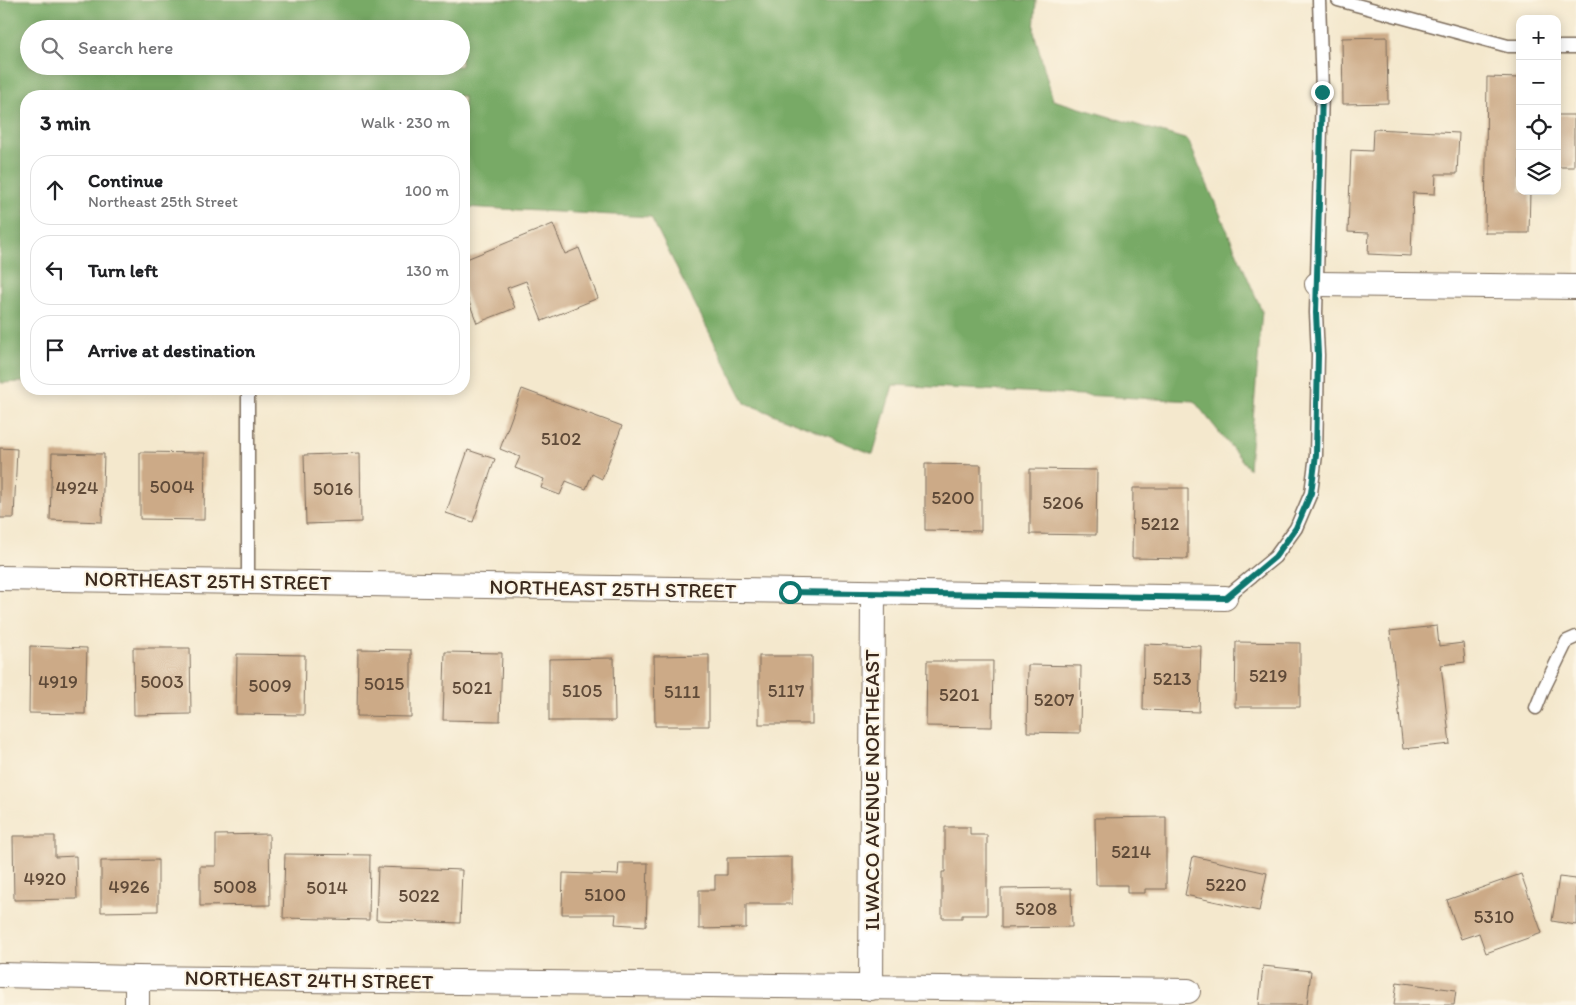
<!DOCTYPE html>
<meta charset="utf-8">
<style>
body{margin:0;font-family:Itim,sans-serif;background:#f6f6f6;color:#202124}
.controls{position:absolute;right:15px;top:15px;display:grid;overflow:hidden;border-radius:10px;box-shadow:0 2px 12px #0003}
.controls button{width:45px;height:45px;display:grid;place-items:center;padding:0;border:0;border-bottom:1px solid #e0e0e0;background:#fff;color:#202124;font:25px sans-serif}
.stop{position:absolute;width:15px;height:15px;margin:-11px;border:4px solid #0f766e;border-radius:50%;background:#fff}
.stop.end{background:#0f766e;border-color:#fff;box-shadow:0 1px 5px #0008}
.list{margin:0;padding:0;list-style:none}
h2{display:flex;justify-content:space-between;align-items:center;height:65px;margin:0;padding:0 20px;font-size:21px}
h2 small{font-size:16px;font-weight:400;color:#757577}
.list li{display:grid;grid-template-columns:32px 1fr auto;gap:15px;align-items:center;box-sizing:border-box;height:70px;margin:0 10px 10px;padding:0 10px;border:1px solid #e0e0e0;border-radius:20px}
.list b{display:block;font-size:19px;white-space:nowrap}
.list p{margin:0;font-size:16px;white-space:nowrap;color:#757577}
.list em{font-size:16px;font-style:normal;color:#757577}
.icon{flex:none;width:28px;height:28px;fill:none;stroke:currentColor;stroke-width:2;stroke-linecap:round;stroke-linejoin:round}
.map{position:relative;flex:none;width:1576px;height:1005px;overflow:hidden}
.search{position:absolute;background:#fff;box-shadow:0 2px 12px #0003;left:20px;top:20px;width:450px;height:55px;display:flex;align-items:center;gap:12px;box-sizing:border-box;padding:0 18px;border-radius:28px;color:#757577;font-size:19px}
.panel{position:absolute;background:#fff;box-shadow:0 2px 12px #0003;left:20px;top:90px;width:450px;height:305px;border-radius:20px}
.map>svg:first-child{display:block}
.forest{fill:#78aa66;stroke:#5a6a42;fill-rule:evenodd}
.building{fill:#ccaa87}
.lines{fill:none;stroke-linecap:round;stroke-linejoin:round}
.lane-casing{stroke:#7c6c5b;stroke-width:15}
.street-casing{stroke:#7c6c5b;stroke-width:26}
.lane{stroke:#fff;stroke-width:12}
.street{stroke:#fff;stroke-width:24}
.route{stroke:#0f766e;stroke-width:6}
.labels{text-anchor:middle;stroke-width:4.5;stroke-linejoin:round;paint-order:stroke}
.number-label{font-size:19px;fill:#5f4a38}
.street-label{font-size:21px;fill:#3b2a1e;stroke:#fcf5e5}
</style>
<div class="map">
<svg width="1576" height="1005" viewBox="0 0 1576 1005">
<rect width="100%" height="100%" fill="#fcf5e5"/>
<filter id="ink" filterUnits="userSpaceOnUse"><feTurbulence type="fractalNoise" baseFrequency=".02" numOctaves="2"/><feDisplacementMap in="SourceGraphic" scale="10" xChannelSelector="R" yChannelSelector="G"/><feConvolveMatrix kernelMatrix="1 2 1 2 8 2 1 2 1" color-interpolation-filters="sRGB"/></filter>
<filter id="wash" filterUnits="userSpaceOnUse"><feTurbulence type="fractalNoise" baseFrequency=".0096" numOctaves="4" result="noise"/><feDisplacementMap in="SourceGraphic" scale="20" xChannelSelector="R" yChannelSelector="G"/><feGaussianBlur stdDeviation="1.12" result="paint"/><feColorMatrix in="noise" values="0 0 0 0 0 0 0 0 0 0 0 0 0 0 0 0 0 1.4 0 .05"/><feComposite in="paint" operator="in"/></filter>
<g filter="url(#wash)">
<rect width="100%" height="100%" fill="#f4e8cd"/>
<path class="forest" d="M 0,0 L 1036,0 L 1034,32 L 1053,100 L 1188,140 L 1262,311 L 1249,469 L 1194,401 L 893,385 L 873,454 L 745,403 L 651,217 L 464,207 L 464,96 L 26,96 L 26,382 L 0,383 ZM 29,29 L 461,29 L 461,66 L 29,66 Z"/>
<g id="blocks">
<g class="building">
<polygon points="1387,37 1388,103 1343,104 1342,38"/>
<polygon points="1487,77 1520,78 1520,191 1530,191 1529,233 1485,233"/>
<rect x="1557" y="115" width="17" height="52"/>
<polygon points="1373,129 1459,133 1457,174 1436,174 1435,194 1413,193 1411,256 1368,254 1369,233 1348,232 1351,150 1372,151"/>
<polygon points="553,224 565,254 579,248 598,298 542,321 526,281 507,288 515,308 477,323 464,289 464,260"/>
<polygon points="522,389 622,426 602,479 592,474 586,489 566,481 560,495 541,488 544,479 515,468 520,457 500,449"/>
<polygon points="0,448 17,449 14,518 0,518"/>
<polygon points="468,450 495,459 473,522 446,513"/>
<polygon points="140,452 205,453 204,520 140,519"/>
<polygon points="52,453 104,454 102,522 50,520"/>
<polygon points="360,453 361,522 306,524 304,455"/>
<polygon points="925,464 981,465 981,531 925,530"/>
<polygon points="1030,469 1097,470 1096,535 1030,534"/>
<polygon points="1133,488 1188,488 1188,559 1132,558"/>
<polygon points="1437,626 1439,646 1463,643 1465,662 1441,665 1450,744 1403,749 1390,631"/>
<polygon points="1236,642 1300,643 1300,707 1235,707"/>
<polygon points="1144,644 1201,646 1199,712 1143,710"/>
<polygon points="30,646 87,648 85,714 29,713"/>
<polygon points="133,648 190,648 191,714 134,715"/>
<polygon points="358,649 411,650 411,717 357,716"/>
<polygon points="445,652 502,653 500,721 443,720"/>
<polygon points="237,654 305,655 304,715 236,714"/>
<polygon points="709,655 709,726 655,726 654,656"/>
<rect x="759" y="656" width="53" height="68"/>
<polygon points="614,658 615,721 549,721 549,659"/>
<polygon points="927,661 993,661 992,727 926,726"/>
<polygon points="1028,665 1081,666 1080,733 1027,732"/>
<polygon points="1166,817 1166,889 1145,889 1145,893 1127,893 1127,885 1096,885 1095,818"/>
<polygon points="945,827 970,827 970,835 987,835 987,915 962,915 962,918 942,918 942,872 945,872"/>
<polygon points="269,834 270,905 200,906 200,866 216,866 216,835"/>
<polygon points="13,836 55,836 55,857 76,856 77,899 14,900"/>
<polygon points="285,854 370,855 369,920 283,918"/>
<polygon points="1193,856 1267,873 1259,911 1185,895"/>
<polygon points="792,857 792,904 746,904 746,928 699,929 699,890 715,890 715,875 727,875 727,858"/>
<polygon points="158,860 158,911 101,912 101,861"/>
<polygon points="619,863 648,863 646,926 615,924 616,914 562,914 563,873 618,875"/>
<polygon points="378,867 462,870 460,923 376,920"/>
<polygon points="1521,874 1542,933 1486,953 1479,933 1461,939 1447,900"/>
<polygon points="1559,877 1576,879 1576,925 1552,921"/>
<polygon points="1071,888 1072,927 1001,928 1001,889"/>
<polygon points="1263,966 1311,971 1307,1005 1259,1005"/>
<polygon points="1397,982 1456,990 1454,1005 1394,1005"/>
</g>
</g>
</g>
<g filter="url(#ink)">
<use href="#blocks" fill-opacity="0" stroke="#7c6c5b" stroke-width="1"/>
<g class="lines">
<g class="lane-casing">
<g id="lane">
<polyline points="1338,0 1508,46 1520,46"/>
<polyline points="1557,47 1576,47"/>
<polyline points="248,389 248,582"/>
<polyline points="1225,598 1275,557 1296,528 1311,493 1316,455 1318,355 1316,313 1322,91 1319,0"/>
<polyline points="1536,708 1544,688 1567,641 1576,637"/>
</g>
</g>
<g class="street-casing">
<g id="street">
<polyline points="1317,284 1576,287"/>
<polyline points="0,578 1225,598"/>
<polyline points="0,975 137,978 1188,991"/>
<polyline points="871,988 873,593"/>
<polyline points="137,1005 137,978"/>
</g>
</g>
<use href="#lane" class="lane"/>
<use href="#street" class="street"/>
</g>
</g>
<g class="lines" filter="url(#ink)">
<polyline class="route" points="790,592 1226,598 1275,557 1296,528 1311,493 1316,455 1318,355 1316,313 1322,92"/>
</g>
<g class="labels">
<g class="number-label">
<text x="561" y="445">5102</text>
<text x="172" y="493">5004</text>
<text x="77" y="494">4924</text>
<text x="333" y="495">5016</text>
<text x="953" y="504">5200</text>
<text x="1063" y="509">5206</text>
<text x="1160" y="530">5212</text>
<text x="1268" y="682">5219</text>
<text x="1172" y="685">5213</text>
<text x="58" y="688">4919</text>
<text x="162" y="688">5003</text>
<text x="384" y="690">5015</text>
<text x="270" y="692">5009</text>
<text x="472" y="694">5021</text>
<text x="582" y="697">5105</text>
<text x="786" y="697">5117</text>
<text x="682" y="698">5111</text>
<text x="959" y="701">5201</text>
<text x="1054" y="706">5207</text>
<text x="1131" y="858">5214</text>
<text x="45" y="885">4920</text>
<text x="1226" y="891">5220</text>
<text x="129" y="893">4926</text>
<text x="235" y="893">5008</text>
<text x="327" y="894">5014</text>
<text x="605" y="901">5100</text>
<text x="419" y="902">5022</text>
<text x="1036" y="915">5208</text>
<text x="1494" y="923">5310</text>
</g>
<g class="street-label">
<text transform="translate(208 581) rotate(1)" y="7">NORTHEAST 25TH STREET</text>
<text transform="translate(613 589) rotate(1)" y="7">NORTHEAST 25TH STREET</text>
<text transform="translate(872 790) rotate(-90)" y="7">ILWACO AVENUE NORTHEAST</text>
<text transform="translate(309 980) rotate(1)" y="7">NORTHEAST 24TH STREET</text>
</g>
</g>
</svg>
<div class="controls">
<button>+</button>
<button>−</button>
<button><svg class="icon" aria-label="locate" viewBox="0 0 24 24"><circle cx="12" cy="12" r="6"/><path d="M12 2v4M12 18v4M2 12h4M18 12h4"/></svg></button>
<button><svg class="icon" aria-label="layers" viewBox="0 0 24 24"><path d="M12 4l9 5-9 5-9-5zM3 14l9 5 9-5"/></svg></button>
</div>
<div class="stop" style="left:790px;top:592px"></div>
<div class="stop end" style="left:1322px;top:92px"></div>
<div class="search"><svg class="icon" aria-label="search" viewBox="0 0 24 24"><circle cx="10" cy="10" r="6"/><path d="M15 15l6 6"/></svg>Search here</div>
<section class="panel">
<h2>3 min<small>Walk · 230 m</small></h2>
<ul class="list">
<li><svg class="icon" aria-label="ahead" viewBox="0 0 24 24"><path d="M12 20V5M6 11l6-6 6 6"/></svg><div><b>Continue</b><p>Northeast 25th Street</p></div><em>100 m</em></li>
<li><svg class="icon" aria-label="left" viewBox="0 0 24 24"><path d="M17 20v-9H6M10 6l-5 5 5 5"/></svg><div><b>Turn left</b></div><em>130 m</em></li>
<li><svg class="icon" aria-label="arrive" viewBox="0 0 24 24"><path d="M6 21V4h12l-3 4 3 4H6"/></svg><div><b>Arrive at destination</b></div></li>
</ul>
</section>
</div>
